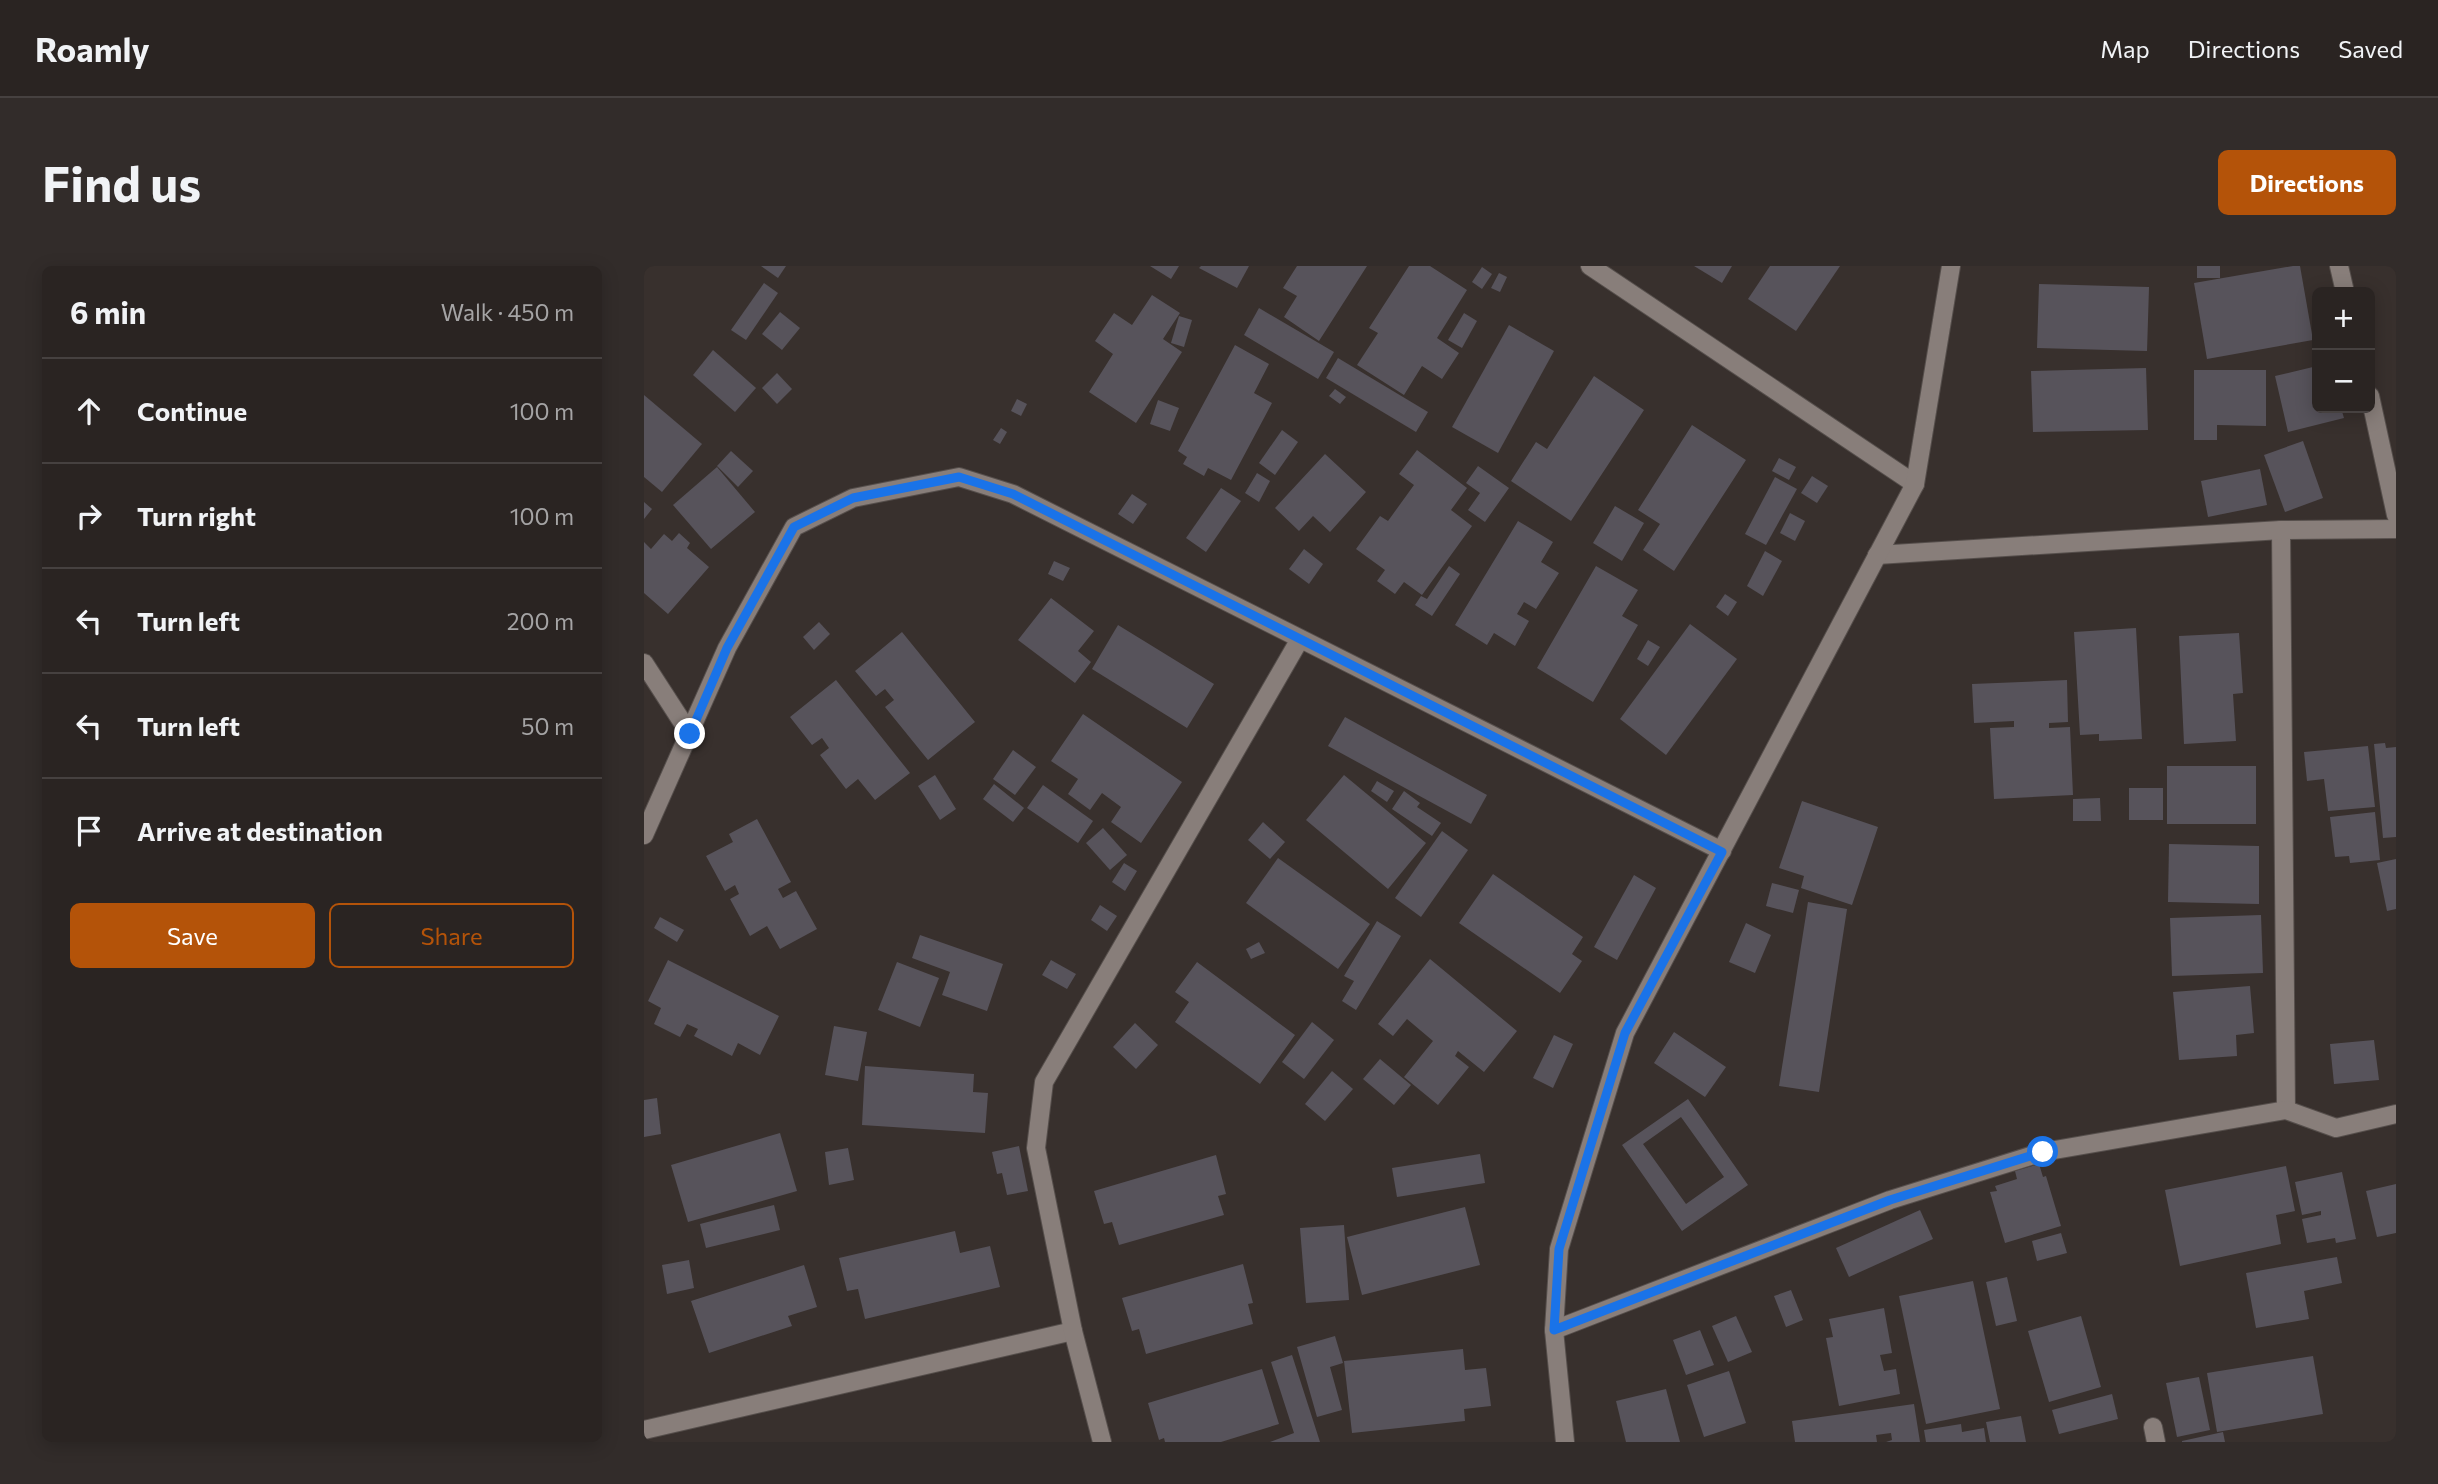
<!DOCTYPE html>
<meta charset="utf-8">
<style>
body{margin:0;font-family:Commissioner,sans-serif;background:#322c2a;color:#f1f3f6}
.controls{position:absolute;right:21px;top:21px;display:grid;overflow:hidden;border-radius:10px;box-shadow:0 4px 18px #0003}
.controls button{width:63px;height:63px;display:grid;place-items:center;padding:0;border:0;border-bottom:2px solid #464140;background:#2a2422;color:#f1f3f6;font:35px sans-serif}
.stop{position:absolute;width:21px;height:21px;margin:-16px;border:5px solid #1a73e8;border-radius:50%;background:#fff}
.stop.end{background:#1a73e8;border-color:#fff;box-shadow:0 2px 7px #0008}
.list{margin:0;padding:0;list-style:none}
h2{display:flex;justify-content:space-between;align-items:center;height:91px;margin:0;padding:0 28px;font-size:30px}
h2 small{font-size:23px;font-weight:400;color:#a5a4a5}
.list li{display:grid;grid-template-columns:46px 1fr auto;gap:21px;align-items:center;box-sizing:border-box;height:105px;padding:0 28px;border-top:2px solid #464140}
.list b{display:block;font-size:26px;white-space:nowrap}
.list em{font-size:23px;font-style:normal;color:#a5a4a5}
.actions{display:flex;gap:14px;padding:21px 28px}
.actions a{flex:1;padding:16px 0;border:2px solid #b45309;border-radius:10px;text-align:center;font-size:24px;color:#b45309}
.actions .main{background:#b45309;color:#fff}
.icon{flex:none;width:38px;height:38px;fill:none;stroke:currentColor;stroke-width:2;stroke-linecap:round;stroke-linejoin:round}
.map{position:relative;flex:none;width:1752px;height:1176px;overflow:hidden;border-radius:10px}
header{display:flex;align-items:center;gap:42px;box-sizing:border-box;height:98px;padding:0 35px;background:#2a2422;border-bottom:2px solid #464140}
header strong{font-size:33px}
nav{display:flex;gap:38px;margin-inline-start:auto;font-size:24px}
.intro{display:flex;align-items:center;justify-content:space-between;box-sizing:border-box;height:168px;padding:0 42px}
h1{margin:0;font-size:49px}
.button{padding:18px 32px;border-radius:10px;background:#b45309;color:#fff;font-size:24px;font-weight:700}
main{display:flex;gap:42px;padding:0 42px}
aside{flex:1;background:#2a2422;border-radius:10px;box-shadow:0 4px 18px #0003}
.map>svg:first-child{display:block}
.building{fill:#57535b;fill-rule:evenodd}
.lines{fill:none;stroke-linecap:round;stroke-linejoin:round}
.street-casing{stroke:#554e4b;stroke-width:20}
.street{stroke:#887e7a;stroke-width:18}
.route{stroke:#1a73e8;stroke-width:9}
</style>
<header>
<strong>Roamly</strong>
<nav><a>Map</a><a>Directions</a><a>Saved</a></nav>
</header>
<div class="intro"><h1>Find us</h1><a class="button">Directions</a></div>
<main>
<aside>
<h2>6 min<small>Walk · 450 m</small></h2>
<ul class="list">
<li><svg class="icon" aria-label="ahead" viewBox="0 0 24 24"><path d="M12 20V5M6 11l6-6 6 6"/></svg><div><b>Continue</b></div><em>100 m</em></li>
<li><svg class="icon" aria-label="right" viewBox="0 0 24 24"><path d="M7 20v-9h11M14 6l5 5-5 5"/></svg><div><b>Turn right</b></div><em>100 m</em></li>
<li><svg class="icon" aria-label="left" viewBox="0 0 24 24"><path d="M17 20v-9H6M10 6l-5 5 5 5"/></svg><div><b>Turn left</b></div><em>200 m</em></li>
<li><svg class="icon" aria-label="left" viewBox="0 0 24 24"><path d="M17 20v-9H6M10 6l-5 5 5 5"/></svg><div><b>Turn left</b></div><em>50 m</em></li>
<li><svg class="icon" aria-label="arrive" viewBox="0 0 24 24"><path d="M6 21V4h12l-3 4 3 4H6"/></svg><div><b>Arrive at destination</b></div></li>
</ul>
<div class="actions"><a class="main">Save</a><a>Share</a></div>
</aside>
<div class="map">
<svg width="1752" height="1176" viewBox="0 0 1752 1176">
<rect width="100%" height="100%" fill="#38302d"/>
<g class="building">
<polygon points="117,0 142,0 134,12"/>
<polygon points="506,0 535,0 527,13"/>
<polygon points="557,0 605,0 593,22 555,2"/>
<polygon points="653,0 723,0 675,75 640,51 653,30 639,22"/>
<polygon points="765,0 786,0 823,24 793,72 815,87 798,113 778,100 760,129 713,99 734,67 725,62"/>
<polygon points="1050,0 1088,0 1078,17"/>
<polygon points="1126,0 1196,0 1152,65 1104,33"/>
<rect x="1553" y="0" width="23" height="12"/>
<polygon points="1649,0 1656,0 1669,74 1563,93 1550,17"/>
<polygon points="838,1 848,8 838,23 828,16"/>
<polygon points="855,7 863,11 856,26 847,22"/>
<polygon points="120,17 134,27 102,74 87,64"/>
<polygon points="1395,18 1505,21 1503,85 1393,82"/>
<polygon points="508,29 536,47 519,73 538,86 492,157 445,126 469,88 451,75 470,47 488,59"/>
<polygon points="615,42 690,86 674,113 600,69"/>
<polygon points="136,46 156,62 138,84 118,68"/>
<polygon points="820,47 833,55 818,82 804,74"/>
<polygon points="535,50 548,54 540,81 527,77"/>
<polygon points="865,59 910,85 854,187 808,161"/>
<polygon points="591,79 625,98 610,127 628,137 587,214 564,202 560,210 539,198 543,191 534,185"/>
<polygon points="69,84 112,122 91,146 49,109"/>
<polygon points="694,92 784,146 772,166 682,112"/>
<polygon points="1673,100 1673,142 1697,142 1700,152 1644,166 1631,110"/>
<polygon points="1502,102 1504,164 1389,166 1387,105"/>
<polygon points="1550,104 1622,104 1622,160 1573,159 1573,174 1550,174"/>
<polygon points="133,107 148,123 133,138 118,122"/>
<polygon points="950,110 1000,144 927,255 867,215 892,176 903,183"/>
<polygon points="691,123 702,131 696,138 685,130"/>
<polygon points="0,129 58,178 18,226 0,211"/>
<polygon points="373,133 383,138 377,150 367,145"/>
<polygon points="514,134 535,142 526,165 506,158"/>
<polygon points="1048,159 1102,194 1030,305 999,284 1016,258 994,244"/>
<polygon points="357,162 363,166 356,178 349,174"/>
<polygon points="638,164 654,176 631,209 615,197"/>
<polygon points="1659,175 1679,232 1641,246 1620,189"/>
<polygon points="773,184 823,222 807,244 828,260 778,329 760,316 751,328 733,315 741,304 712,283 736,250 744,255 770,219 755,208"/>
<polygon points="87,185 109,205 94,221 73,200"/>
<polygon points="681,188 722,226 686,266 669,250 655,265 631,242"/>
<polygon points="1135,192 1152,201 1145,214 1128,205"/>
<polygon points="834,200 865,222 841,256 824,244 836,227 822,217"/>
<polygon points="73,201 111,246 67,283 29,239"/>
<polygon points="1616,203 1623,239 1564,251 1557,215"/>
<polygon points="613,207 626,215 615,236 601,227"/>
<polygon points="1168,210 1184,220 1173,237 1157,227"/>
<polygon points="1131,211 1153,223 1122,279 1101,268"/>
<polygon points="577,222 597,235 562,286 542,272"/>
<polygon points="488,228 503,238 489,258 474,248"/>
<polygon points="0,236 8,243 0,253"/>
<polygon points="971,240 1000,257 978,295 949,277"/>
<polygon points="1146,247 1161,255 1151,275 1136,267"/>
<polygon points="874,255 909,276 897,296 915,307 892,343 880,336 873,348 885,355 871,380 850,367 843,379 811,359"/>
<polygon points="35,267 46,277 43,282 65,301 24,348 0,327 0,276 7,283 20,268 28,275"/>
<polygon points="660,283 679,298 665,318 645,303"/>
<polygon points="1121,285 1138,295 1119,330 1103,320"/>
<polygon points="410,295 426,302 419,315 404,308"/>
<polygon points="805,300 816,308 788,350 771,339 777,330 783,333"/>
<polygon points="952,300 994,324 978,350 994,359 949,436 893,402"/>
<polygon points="1081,328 1093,336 1084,350 1072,341"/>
<polygon points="407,332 450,365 434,385 447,396 431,417 374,374"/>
<polygon points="175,356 186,368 170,384 159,371"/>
<polygon points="1046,358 1093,393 1022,489 976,453"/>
<polygon points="474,359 570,418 543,462 448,403"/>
<polygon points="1492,362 1498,473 1455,475 1455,468 1436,469 1430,366"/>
<polygon points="258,366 331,456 284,494 241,441 250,434 241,423 232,430 211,405"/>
<polygon points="1595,367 1599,427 1589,428 1592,475 1540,478 1535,370"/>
<polygon points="1004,374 1016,381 1004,400 993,393"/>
<polygon points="192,414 266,507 231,534 214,513 202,523 176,489 185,482 178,472 168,479 146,451"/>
<polygon points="1423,414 1424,456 1405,457 1405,462 1426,461 1429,529 1350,533 1346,462 1370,461 1370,455 1330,457 1328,418"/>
<polygon points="439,448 538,516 497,577 467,556 477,541 458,527 446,544 424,528 434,513 407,495"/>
<polygon points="701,451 843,529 827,558 684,480"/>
<polygon points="1741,477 1742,482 1752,481 1752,571 1739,572 1730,478"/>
<polygon points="1724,480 1731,541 1684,545 1680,513 1663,515 1660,486"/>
<polygon points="369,484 392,501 371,529 349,513"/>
<rect x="1523" y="500" width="89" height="58"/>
<polygon points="291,509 312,543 296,554 274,520"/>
<polygon points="700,509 782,577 744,623 662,554"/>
<polygon points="733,515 750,525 743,536 727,525"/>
<polygon points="350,518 380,542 369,556 339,533"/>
<polygon points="399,519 449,555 434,577 383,542"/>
<rect x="1485" y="522" width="34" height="32"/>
<polygon points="760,525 776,537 773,541 797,557 788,570 748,543"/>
<polygon points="1456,532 1457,555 1429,555 1429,533"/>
<polygon points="1158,535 1234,561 1208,639 1157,622 1160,610 1135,602"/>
<polygon points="1731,546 1736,594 1706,597 1705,590 1691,591 1686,551"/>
<polygon points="113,553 147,616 134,623 139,632 152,625 173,663 136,683 123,660 106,670 86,633 95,628 91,619 81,625 62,590 89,576 85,568"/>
<polygon points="619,556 641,576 626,593 604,574"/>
<polygon points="459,562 483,589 466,604 442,577"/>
<polygon points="798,565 824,584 777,651 751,632"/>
<polygon points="1525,578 1615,580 1615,638 1524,636"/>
<polygon points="634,592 726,658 694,703 602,637"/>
<polygon points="1752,593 1752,643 1743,645 1733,597"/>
<polygon points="480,597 493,605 481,625 468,616"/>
<polygon points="849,608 939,671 928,688 938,695 916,727 815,657"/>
<polygon points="990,609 1012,622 973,694 950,681"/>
<polygon points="1128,617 1155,624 1149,647 1122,640"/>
<polygon points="1164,636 1203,643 1175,826 1135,820"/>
<polygon points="456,639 473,650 463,665 447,654"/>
<polygon points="1617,649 1619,707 1528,710 1526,652"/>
<polygon points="16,651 40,664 33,676 10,662"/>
<polygon points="733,655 757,670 712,744 698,735 710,715 700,710"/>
<polygon points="1102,657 1127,669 1111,707 1085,696"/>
<polygon points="276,669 359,698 343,745 298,729 306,706 268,692"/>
<polygon points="615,676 621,687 607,693 602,683"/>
<polygon points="786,693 873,765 840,806 814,785 811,790 825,801 794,839 760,811 789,775 763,753 749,770 734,758"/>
<polygon points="24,694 135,750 116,789 94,777 88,790 50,770 54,763 43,758 36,771 10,758 17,742 4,735"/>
<polygon points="407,694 432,708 423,723 398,709"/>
<polygon points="253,696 295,712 276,761 234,744"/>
<polygon points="553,696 651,769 616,818 531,756 545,736 531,726"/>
<polygon points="1606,720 1610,767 1592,769 1593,790 1535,794 1529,726"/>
<polygon points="668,756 690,774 660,813 638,796"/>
<polygon points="491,757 514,779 492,803 469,781"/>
<polygon points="190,760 223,766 214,815 181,809"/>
<polygon points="1030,766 1082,801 1061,831 1010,797"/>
<polygon points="910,769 929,778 909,822 889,812"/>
<polygon points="1730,774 1735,814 1690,818 1686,778"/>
<polygon points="736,793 767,819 750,839 719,813"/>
<polygon points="221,800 330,808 329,826 344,827 341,867 218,859"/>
<polygon points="688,805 709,823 681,855 661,838"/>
<polygon points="13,832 17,868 0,871 0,834"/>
<path d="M 1044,833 L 1104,919 L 1038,965 L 978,879 ZM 1037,851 L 1080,911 L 1042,938 L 999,878 Z"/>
<polygon points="136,867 153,925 44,956 27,899"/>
<polygon points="375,880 384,925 363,929 358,907 353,908 348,886"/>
<polygon points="204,882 210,914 185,919 181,886"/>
<polygon points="836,888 841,917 753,931 748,902"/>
<polygon points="572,889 582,928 574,930 580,949 475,979 468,956 460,958 450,925"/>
<polygon points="1395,898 1399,911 1402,910 1417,960 1361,977 1346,926 1353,925 1351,920 1373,913 1371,905"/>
<polygon points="1642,900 1651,945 1632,949 1637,978 1536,1000 1521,924"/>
<polygon points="1698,906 1712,973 1692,977 1691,972 1663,977 1658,953 1677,949 1677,945 1658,949 1651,916"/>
<polygon points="1752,918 1752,967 1733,971 1722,925"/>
<polygon points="130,939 136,964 62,982 56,958"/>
<polygon points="821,941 836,999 718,1029 703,971"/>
<polygon points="1276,944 1289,973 1205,1011 1192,982"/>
<polygon points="700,959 705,1034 662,1037 656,962"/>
<polygon points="311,965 316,987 346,980 356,1021 221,1053 214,1023 203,1025 195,992"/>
<polygon points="1417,967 1423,987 1393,995 1388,975"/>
<polygon points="1693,991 1698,1017 1660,1025 1665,1053 1612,1062 1602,1007"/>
<polygon points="45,994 50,1022 23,1028 18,999"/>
<polygon points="599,998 609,1037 604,1038 609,1058 502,1088 495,1063 488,1065 478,1032"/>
<polygon points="160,999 173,1041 144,1050 148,1060 65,1087 47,1035"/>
<polygon points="1363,1011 1373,1055 1352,1060 1342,1016"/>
<polygon points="1329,1015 1356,1143 1282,1158 1255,1030"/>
<polygon points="1147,1024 1159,1054 1142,1061 1130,1030"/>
<polygon points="1240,1042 1248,1087 1236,1089 1240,1105 1252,1103 1256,1128 1195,1140 1182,1072 1189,1071 1185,1053"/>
<polygon points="1092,1050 1108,1086 1084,1096 1068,1060"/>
<polygon points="1437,1050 1457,1121 1405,1136 1384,1065"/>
<polygon points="1056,1064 1070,1099 1042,1109 1029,1074"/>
<polygon points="691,1070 699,1097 686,1101 698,1144 673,1151 653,1081"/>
<polygon points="819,1083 821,1104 842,1102 847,1140 820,1143 821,1155 708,1167 700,1095"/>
<polygon points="648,1089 676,1176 626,1176 650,1167 627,1096"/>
<polygon points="1669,1090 1679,1148 1573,1166 1563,1107"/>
<polygon points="618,1103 635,1158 577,1176 521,1176 520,1172 515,1174 504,1137"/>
<polygon points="1085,1105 1102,1157 1060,1171 1043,1119"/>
<polygon points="1555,1111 1566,1164 1533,1171 1522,1117"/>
<polygon points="1022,1123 1036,1176 982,1176 972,1135"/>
<polygon points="1468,1128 1474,1153 1415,1168 1408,1144"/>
<polygon points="1270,1138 1276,1176 1242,1176 1248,1174 1247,1167 1232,1169 1233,1176 1151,1176 1148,1155"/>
<polygon points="1377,1150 1382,1176 1346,1176 1342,1156"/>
<polygon points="1317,1158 1318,1166 1340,1162 1342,1176 1282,1176 1280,1164"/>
<polygon points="1579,1166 1581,1176 1538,1176 1538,1175"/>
</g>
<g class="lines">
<g class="street-casing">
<g id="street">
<polyline points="946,0 1271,218"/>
<polyline points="1695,0 1701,26"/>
<polyline points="1726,130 1752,249"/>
<polyline points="1637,264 1642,844"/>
<polyline points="1233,289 1637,264 1752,263"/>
<polyline points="0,397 46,468"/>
<polyline points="0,569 83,382 150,261 209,232 315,211 369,228 1078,585"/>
<polyline points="910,1064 1246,934 1399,886 1642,844 1692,862 1752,848"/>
<polyline points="1509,1161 1512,1176"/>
<polyline points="0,1164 429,1065"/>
<polyline points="458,1176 429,1065 392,882 400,816 656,373"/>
<polyline points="921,1176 910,1064 915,983 981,767 1271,218 1307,0"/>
</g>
</g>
<use href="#street" class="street"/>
</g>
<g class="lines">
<polyline class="route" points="46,468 83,382 150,261 209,232 315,211 369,228 1078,586 981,767 915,983 910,1064 1246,934 1399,886"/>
</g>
</svg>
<div class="controls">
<button>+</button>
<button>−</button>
</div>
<div class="stop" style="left:1399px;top:886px"></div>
<div class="stop end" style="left:46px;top:468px"></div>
</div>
</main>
